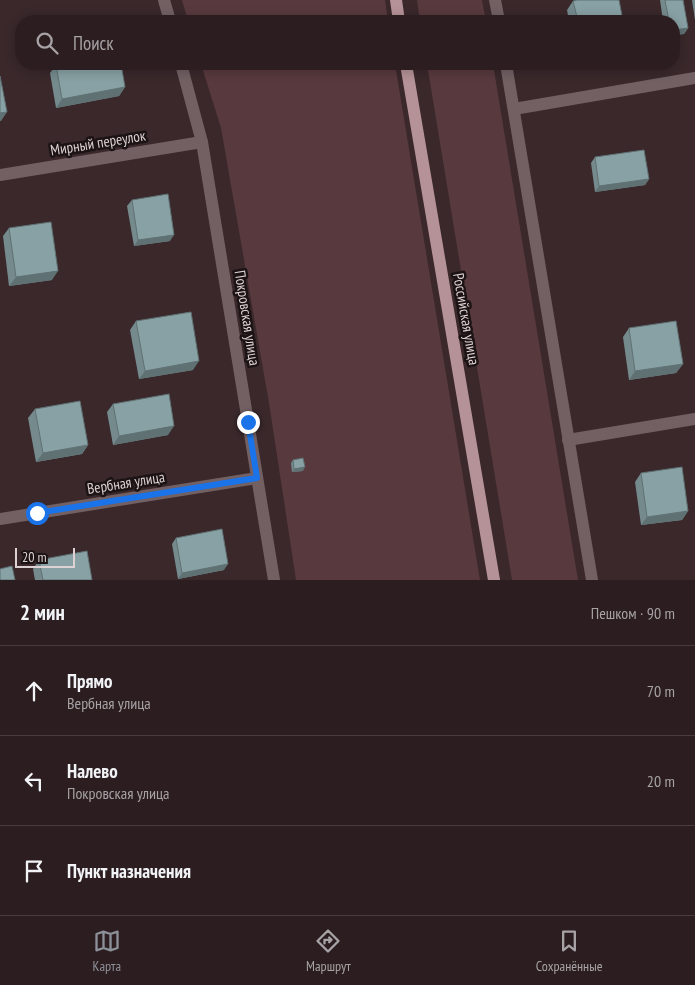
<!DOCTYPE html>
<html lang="ru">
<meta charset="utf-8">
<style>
body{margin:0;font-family:"PT Sans Narrow",sans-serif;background:#382b2d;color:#f1f3f6}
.scale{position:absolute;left:15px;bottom:12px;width:60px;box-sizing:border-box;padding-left:5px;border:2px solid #ddd1d3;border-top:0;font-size:14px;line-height:18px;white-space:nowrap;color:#ddd1d3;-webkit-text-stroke:4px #1b1314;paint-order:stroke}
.stop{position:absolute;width:15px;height:15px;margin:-11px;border:4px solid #1a73e8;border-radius:50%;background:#fff}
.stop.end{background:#1a73e8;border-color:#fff;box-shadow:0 1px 5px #0008}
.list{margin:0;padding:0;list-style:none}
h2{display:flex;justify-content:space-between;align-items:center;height:65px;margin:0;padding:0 20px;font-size:21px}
h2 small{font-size:16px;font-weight:400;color:#a6a2a5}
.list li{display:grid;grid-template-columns:32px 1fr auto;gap:15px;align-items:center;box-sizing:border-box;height:90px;padding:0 20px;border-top:1px solid #483c3e}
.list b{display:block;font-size:19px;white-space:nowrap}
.list p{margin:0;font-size:16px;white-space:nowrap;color:#a6a2a5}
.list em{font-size:16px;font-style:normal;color:#a6a2a5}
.icon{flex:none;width:28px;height:28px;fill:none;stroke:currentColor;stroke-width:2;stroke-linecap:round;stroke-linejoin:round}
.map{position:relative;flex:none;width:695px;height:580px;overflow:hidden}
.search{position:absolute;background:#2c1e20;box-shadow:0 2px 12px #0003;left:15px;right:15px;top:15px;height:55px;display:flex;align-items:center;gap:12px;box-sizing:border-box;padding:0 18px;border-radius:20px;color:#a6a2a5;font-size:19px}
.sheet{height:335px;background:#2c1e20}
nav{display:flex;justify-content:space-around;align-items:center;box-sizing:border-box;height:70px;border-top:1px solid #483c3e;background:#2c1e20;font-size:14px;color:#a6a2a5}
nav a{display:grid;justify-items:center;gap:2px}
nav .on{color:#8c9099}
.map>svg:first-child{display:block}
.green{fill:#58393e}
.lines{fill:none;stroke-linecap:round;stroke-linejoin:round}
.minor{stroke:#726063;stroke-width:12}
.major{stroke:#b59297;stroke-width:12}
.wall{fill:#758a8d}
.shaded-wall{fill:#5f7173}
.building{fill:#88a1a4;stroke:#5f7173}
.route{stroke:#1a73e8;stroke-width:6}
.labels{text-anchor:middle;stroke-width:5;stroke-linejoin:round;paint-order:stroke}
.street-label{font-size:15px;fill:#ddd1d3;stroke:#1b1314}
</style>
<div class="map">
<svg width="695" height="580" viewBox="0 0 695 580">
<rect width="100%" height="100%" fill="#3a282b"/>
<g class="green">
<polygon points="182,0 385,0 388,21 188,21"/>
<polygon points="417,0 482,0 486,21 420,21"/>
<polygon points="201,64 395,64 480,580 296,580 269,403 221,128"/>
<polygon points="427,64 493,64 578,580 512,580"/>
</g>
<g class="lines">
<g class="minor">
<polyline points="164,0 170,21"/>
<polyline points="495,0 499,21"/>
<polyline points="181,64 202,142 274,580"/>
<polyline points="506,64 592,580"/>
<polyline points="514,109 695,78"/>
<polyline points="0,175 202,142"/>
<polyline points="568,440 695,419"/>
<polyline points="0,519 257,478"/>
</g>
<g class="major">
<polyline points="396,0 399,21"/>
<polyline points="406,64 494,580"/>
</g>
</g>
<g class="wall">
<polygon points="660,0 683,0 688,28 684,34 674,35 674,21 663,21"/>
<polygon points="692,0 695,0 695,20"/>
<polygon points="573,1 623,21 569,21 567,10"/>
<polygon points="56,65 125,87 119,96 56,108 50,73"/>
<polygon points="595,157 649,179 645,185 595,192 591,163"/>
<polygon points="132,200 170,241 134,246 127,206"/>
<polygon points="9,228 52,280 9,286 3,236"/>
<polygon points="136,321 193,370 139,379 130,330"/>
<polygon points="629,328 683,364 676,373 629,380 623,337"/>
<polygon points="113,404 168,435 113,445 107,412"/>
<polygon points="35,409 88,445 82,454 36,462 28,418"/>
<polygon points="293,460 303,471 292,472 291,463"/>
<polygon points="641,473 688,511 682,520 641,525 635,482"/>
<polygon points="176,538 224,570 178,579 172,544"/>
<polygon points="39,560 92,580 35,580 33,569"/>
</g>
<g class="shaded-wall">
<polygon points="688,28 684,34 674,35 674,30"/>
<polygon points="125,87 119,96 56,108 62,99"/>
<polygon points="7,112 1,121 0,121 0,113"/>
<polygon points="649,179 645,185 595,192 599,186"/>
<polygon points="174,235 170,241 134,246 138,240"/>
<polygon points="58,271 52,280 9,286 16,277"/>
<polygon points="199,361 193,370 139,379 145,371"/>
<polygon points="683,364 676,373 629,380 635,371"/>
<polygon points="174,426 168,435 113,445 119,436"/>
<polygon points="88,445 82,454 36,462 43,453"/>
<polygon points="305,467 303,471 292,472 294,469"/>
<polygon points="688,511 682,520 641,525 647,517"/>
<polygon points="228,564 224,570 178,579 182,573"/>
</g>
<g class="building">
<polygon points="577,0 619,0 623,21 578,21 573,1"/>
<polygon points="665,0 683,0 688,28 674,30 674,21 669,21"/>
<polygon points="60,64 121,64 125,87 62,99 56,65"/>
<polygon points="0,76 7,112 0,113"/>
<polygon points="644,150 649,179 599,186 595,157"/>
<polygon points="168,194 174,235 138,240 132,200"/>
<polygon points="51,222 58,271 16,277 9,228"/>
<polygon points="191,312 199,361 145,371 136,321"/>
<polygon points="676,321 683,364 635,371 629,328"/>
<polygon points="169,394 174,426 119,436 113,404"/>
<polygon points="80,401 88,445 43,453 35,409"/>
<polygon points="303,458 305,467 294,469 293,460"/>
<polygon points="682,467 688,511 647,517 641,473"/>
<polygon points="222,529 228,564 182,573 176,538"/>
<polygon points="87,551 92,580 43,580 39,560"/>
<polygon points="12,566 15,580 0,580 0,569"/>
</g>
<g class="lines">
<polyline class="route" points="37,513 257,478 248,422"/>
</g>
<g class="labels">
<g class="street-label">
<text transform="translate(98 143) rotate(-9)" y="5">Мирный переулок</text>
<text transform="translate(247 318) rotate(81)" y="5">Покровская улица</text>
<text transform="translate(466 319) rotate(80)" y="5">Российская улица</text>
<text transform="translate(126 483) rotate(-9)" y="5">Вербная улица</text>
</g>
</g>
</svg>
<div class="scale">20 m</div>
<div class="stop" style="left:37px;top:513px"></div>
<div class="stop end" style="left:248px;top:422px"></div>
<div class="search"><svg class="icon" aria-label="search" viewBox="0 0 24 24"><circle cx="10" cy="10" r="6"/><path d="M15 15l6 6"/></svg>Поиск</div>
</div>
<section class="sheet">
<h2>2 мин<small>Пешком · 90 m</small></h2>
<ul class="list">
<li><svg class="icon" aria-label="ahead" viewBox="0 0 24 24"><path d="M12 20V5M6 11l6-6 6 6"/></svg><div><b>Прямо</b><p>Вербная улица</p></div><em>70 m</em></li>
<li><svg class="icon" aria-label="left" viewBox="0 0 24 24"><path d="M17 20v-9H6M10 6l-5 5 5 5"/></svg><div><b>Налево</b><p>Покровская улица</p></div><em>20 m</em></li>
<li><svg class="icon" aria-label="arrive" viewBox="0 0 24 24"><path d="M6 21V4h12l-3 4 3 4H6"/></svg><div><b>Пункт назначения</b></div></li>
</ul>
</section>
<nav>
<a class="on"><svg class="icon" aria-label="map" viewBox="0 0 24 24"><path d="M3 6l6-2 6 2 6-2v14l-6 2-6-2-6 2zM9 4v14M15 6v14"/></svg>Карта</a>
<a><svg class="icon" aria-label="directions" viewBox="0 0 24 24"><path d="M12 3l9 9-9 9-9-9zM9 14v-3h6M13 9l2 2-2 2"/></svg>Маршрут</a>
<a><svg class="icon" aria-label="saved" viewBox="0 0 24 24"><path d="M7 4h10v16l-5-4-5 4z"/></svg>Сохранённые</a>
</nav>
